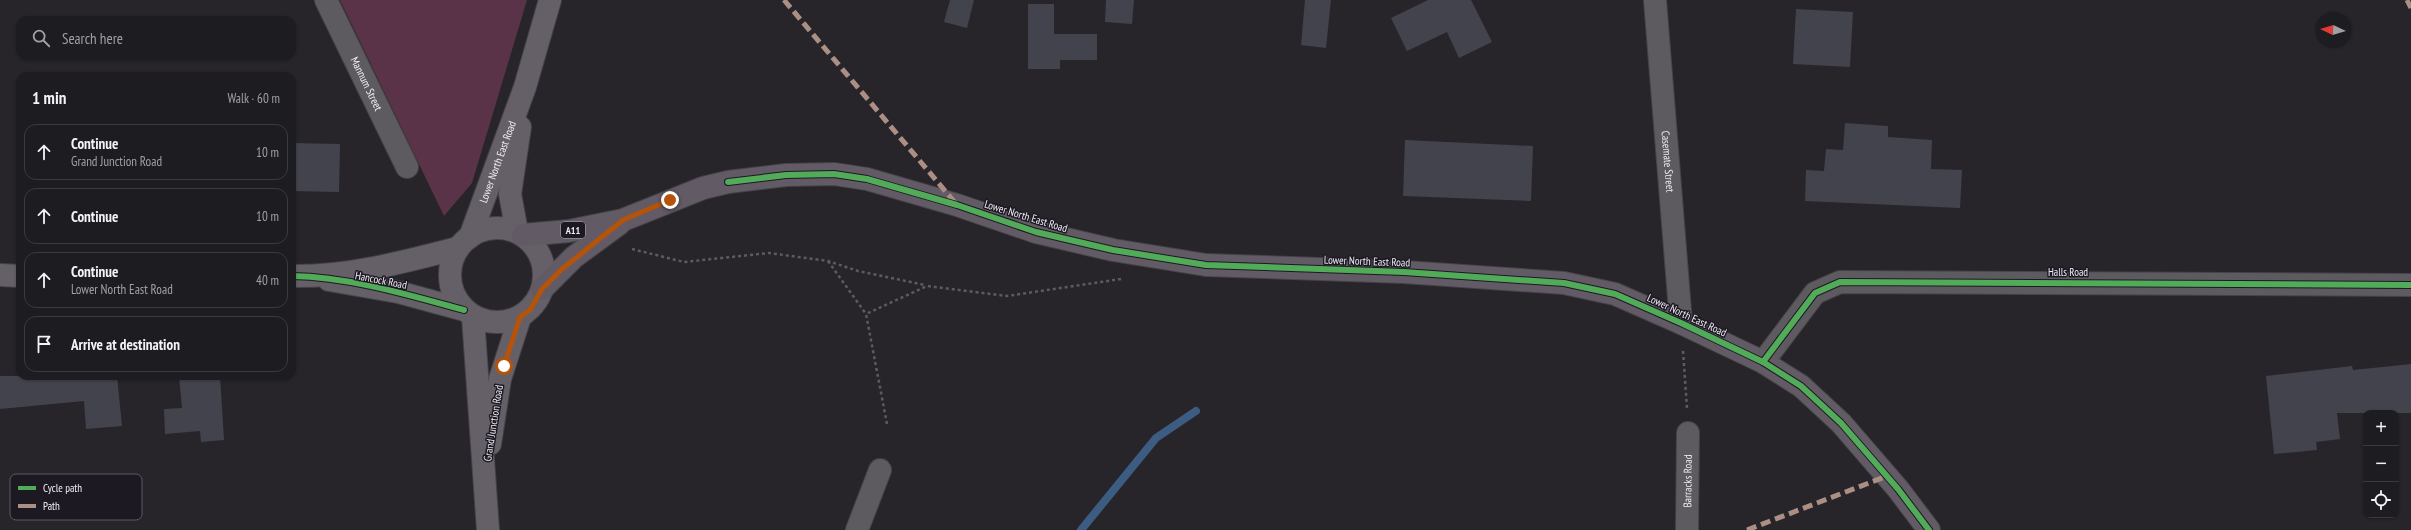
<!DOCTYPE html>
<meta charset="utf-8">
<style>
body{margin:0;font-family:"PT Sans Narrow",sans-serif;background:#252529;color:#f1f3f6}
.controls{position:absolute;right:12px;bottom:12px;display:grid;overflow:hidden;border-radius:8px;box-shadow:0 1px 3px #0004}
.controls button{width:36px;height:36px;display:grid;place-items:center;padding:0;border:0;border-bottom:1px solid #3b3a3e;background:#1d1c20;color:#f1f3f6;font:20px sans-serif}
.compass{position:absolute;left:2315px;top:12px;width:36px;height:36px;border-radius:50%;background:#1d1c20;box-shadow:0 1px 3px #0004;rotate:274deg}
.stop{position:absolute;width:12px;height:12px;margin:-9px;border:3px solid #b45309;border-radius:50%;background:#fff}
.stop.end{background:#b45309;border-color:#fff;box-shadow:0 1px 4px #0008}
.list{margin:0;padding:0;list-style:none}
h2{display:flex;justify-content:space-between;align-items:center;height:52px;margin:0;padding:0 16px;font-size:17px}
h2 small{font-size:13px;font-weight:400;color:#a0a1a5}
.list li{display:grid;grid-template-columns:26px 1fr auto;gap:12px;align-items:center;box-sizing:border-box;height:56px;margin:0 8px 8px;padding:0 8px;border:1px solid #3b3a3e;border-radius:12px}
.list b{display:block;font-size:15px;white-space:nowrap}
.list p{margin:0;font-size:13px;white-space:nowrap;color:#a0a1a5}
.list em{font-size:13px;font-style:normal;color:#a0a1a5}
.icon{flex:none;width:22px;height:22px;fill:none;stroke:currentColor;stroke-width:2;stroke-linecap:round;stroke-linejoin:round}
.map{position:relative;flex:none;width:2411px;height:530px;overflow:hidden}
.search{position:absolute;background:#1d1c20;box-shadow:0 1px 3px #0004;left:16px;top:16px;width:280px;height:44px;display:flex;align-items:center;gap:10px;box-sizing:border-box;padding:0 14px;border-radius:12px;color:#a0a1a5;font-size:15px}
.panel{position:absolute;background:#1d1c20;box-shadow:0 1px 3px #0004;left:16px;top:72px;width:280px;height:308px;border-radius:12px}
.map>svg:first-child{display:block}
.grass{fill:#5a3348}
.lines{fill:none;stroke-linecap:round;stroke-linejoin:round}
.stream{stroke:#3c5d81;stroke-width:8}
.building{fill:#43434e}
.minor-casing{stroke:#454348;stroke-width:24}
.secondary-casing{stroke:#454348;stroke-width:24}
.primary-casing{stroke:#454348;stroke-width:24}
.path{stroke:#5d5b60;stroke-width:2.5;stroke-dasharray:3 3;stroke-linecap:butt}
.minor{stroke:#5d5b60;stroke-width:22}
.secondary{stroke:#656068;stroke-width:22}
.primary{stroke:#625b66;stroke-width:22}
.quiet{stroke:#ac8f84;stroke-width:5;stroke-dasharray:10 5;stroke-linecap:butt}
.cycleway-casing{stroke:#1c1923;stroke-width:8}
.cycleway{stroke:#51ab58;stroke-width:6}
.route{stroke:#b45309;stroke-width:5}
.labels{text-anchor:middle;stroke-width:3;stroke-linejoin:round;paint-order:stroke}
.shield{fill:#1c1923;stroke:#b0adb6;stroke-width:1}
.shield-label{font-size:10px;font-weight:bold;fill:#f0edf5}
.street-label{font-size:11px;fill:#f0edf5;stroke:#1c1923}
.key{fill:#1c1923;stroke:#5c5962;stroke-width:1}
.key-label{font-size:11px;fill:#f0edf5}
</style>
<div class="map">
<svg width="2411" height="530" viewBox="0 0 2411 530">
<rect width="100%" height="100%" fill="#27252a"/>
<polygon class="grass" points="340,0 527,0 472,183 444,216"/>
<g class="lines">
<polyline class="stream" points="1081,530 1156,438 1196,411"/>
</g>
<g class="building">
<polygon points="950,0 974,0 967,28 944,22"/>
<polygon points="1106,0 1134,0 1132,24 1105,22"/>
<polygon points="1305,0 1331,0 1326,48 1301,45"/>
<polygon points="1428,0 1471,0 1492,42 1459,58 1447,32 1407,51 1391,18"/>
<polygon points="1028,4 1054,4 1054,34 1097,34 1097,60 1060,60 1060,69 1028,69"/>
<polygon points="1796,9 1853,12 1850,67 1793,64"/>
<polygon points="1845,123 1888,126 1888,137 1932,140 1931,169 1962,170 1960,208 1805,201 1806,170 1824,171 1826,149 1843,150"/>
<polygon points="1405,140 1533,146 1531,201 1403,196"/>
<polygon points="292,143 340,144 339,192 292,191"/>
<polygon points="2411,364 2411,413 2337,413 2340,439 2316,442 2317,450 2274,454 2266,376 2352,366 2353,370"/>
<polygon points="0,376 117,376 122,426 86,429 84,401 0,409"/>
<polygon points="179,376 220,376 224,440 201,442 200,431 165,434 164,409 182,408"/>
</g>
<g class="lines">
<g class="minor-casing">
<g id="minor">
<path id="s1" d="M 326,0 L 407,167"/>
<path id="s2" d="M 1655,0 L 1681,323"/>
<polyline points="1763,362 1815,293 1840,282 2411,285"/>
<polyline points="857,530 880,470"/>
<path id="s3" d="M 1687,530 L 1688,433"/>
</g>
</g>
<g class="secondary-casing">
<g id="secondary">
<circle cx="497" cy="275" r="47"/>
<polyline points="517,232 510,194 520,127"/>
<path id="s4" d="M 470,237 L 525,87 L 550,0"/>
<polyline points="0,275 20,276"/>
<path d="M 292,276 C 348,277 404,262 458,248"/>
<polyline points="329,280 398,292 464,310"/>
<polyline points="473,317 488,530"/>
<polyline points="490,444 500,379 520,317"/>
</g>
</g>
<g class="primary-casing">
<g id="primary">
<polyline points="523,235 569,231 623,220 703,188 728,182 786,175 834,174 867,179 957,205 1036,232 1113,250 1206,265 1404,272 1564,283 1615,294 1681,323 1763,362 1801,386 1841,423 1898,489 1929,530"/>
<polyline points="542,289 574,257 619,224"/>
</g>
</g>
<g class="path">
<polyline points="632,249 684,262 769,253 828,261 858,271 925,285"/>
<polyline points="828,261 866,314"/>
<polyline points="1683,351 1687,408"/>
<polyline points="887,424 866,314 927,286 1007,296 1121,279"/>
</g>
<use href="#minor" class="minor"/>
<use href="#secondary" class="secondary"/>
<use href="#primary" class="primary"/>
<g class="quiet">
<polyline points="784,0 957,205"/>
<polyline points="2407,0 2411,8"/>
<polyline points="1747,530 1887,476"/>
</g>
<g class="cycleway-casing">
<g id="cycleway">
<polyline points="728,182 786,175 834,174 867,179 957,205 1036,232 1113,250 1206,265 1404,272 1564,283 1615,294 1681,323 1763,362 1801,386 1841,423 1898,489 1929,530"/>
<path d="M 292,276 C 350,277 409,295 464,310"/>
<polyline points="1763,362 1815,293 1840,282 2411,285"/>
</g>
</g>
<use href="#cycleway" class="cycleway"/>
</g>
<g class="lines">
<polyline class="route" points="504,366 520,317 530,310 542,289 562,269 623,220 670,200"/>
</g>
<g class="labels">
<rect class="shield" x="561" y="222" width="24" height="16" rx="3"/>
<g class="shield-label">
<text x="573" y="234">A11</text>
</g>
<g class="street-label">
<text dy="4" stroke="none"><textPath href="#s1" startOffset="93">Mannum Street</textPath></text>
<text dy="4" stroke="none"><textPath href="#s2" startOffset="162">Casemate Street</textPath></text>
<text dy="4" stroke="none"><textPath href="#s4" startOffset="80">Lower North East Road</textPath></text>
<text transform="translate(1026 216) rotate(17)" y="4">Lower North East Road</text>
<text transform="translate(1367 261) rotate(2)" y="4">Lower North East Road</text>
<text x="2068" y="276">Halls Road</text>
<text transform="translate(381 280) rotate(11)" y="4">Hancock Road</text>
<text transform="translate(1687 315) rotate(25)" y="4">Lower North East Road</text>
<text transform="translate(493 423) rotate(-81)" y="4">Grand Junction Road</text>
<text dy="4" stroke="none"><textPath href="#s3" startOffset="49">Barracks Road</textPath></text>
</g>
</g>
<rect x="10" y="474" width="132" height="46" rx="6" class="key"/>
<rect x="18" y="486" width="18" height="4" fill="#51ab58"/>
<rect x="18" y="504" width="18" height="4" fill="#ac8f84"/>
<g class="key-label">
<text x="43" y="492">Cycle path</text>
<text x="43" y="510">Path</text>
</g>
</svg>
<div class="controls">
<button>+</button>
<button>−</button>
<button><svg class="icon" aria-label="locate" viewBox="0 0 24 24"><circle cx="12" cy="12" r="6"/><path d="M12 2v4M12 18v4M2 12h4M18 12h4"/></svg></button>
</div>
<svg class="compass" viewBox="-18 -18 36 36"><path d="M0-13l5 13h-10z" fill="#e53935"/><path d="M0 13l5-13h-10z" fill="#a0a1a5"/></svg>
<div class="stop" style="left:504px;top:366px"></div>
<div class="stop end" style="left:670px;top:200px"></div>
<div class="search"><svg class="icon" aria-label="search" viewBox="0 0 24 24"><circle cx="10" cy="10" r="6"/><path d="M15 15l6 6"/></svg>Search here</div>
<section class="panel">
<h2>1 min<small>Walk · 60 m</small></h2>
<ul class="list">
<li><svg class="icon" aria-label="ahead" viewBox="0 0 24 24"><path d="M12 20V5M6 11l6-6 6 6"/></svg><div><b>Continue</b><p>Grand Junction Road</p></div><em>10 m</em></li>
<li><svg class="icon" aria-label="ahead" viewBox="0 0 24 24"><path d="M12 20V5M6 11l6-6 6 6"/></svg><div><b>Continue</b></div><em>10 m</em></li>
<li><svg class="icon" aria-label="ahead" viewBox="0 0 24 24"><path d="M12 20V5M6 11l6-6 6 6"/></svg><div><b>Continue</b><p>Lower North East Road</p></div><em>40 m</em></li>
<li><svg class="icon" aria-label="arrive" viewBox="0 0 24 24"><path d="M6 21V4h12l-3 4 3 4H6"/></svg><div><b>Arrive at destination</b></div></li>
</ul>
</section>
</div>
